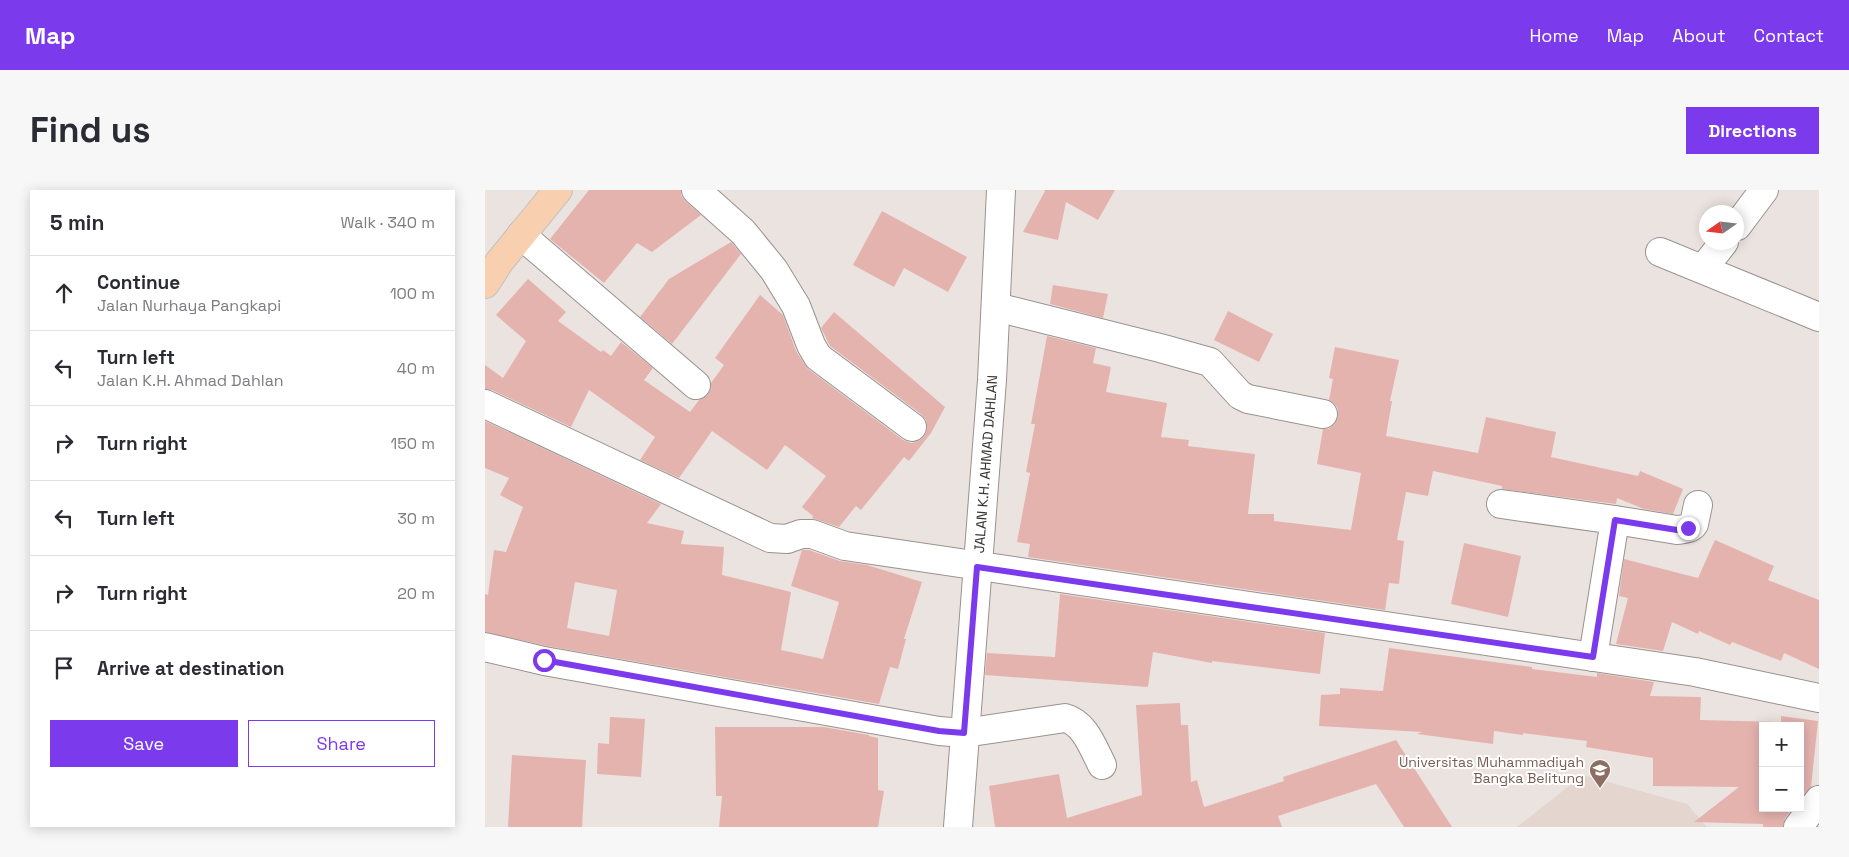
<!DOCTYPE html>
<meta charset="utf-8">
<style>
body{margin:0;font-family:"Space Grotesk",sans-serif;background:#f7f7f7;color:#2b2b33}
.controls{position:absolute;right:15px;bottom:15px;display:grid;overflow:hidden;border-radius:0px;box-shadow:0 2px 12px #0003}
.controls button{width:45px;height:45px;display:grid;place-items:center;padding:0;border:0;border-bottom:1px solid #e1e1e2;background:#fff;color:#2b2b33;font:25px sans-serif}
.compass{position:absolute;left:1214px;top:15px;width:45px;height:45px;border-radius:50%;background:#fff;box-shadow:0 2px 12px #0003;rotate:256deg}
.stop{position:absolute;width:15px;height:15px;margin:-11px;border:4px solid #7c3aed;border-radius:50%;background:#fff}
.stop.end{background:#7c3aed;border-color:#fff;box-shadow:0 1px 5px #0008}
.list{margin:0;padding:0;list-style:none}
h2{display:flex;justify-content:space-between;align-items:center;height:65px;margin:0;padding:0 20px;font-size:21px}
h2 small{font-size:16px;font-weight:400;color:#7c7c81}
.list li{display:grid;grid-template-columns:32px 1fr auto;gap:15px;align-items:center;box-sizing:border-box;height:75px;padding:0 20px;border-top:1px solid #e1e1e2}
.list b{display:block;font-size:19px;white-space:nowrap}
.list p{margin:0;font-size:16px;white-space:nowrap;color:#7c7c81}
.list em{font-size:16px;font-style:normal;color:#7c7c81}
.actions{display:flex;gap:10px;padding:15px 20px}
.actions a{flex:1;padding:11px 0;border:1px solid #7c3aed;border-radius:0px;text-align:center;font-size:18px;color:#7c3aed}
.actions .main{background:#7c3aed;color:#fff}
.icon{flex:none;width:28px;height:28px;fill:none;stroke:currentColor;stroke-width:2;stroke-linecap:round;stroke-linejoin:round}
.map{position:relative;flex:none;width:1334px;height:637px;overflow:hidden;border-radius:0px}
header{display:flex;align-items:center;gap:30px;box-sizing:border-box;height:70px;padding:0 25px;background:#7c3aed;color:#fff}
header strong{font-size:24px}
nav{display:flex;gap:28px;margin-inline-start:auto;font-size:18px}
.intro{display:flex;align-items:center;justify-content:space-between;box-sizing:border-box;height:120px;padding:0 30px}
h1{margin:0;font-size:35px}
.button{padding:12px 22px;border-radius:0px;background:#7c3aed;color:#fff;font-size:18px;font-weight:700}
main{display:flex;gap:30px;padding:0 30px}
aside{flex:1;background:#fff;border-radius:0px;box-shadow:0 2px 12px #0003}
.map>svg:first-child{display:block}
.built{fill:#e4d5ce}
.building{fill:#e5b3ae;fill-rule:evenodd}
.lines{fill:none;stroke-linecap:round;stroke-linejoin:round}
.minor-casing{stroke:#99928f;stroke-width:30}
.major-casing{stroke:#c3c2c1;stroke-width:30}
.minor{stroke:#fff;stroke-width:28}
.major{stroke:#f9d0af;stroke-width:28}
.route{stroke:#7c3aed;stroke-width:6}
.labels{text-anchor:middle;stroke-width:4;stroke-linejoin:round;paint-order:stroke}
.street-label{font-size:14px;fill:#363331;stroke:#fff}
.education-label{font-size:14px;fill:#785e54;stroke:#fff;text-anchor:end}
</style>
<header>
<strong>Map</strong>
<nav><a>Home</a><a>Map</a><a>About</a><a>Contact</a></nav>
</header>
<div class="intro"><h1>Find us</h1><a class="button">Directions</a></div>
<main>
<aside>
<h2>5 min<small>Walk · 340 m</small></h2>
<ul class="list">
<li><svg class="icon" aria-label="ahead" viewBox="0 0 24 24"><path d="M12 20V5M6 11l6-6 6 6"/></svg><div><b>Continue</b><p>Jalan Nurhaya Pangkapi</p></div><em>100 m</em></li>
<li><svg class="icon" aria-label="left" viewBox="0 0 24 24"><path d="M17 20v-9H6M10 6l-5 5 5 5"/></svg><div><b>Turn left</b><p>Jalan K.H. Ahmad Dahlan</p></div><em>40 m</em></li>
<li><svg class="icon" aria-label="right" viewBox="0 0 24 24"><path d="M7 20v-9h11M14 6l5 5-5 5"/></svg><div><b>Turn right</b></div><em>150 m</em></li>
<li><svg class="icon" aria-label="left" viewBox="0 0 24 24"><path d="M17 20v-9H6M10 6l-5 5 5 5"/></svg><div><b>Turn left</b></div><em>30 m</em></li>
<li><svg class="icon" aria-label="right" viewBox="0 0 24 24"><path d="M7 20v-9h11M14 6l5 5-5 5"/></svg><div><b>Turn right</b></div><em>20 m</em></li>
<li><svg class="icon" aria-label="arrive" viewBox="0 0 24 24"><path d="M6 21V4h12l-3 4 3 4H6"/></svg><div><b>Arrive at destination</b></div></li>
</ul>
<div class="actions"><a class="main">Save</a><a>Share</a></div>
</aside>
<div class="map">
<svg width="1334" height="637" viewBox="0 0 1334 637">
<rect width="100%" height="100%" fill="#ebe3e0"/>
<polygon class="built" points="1098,585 1202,614 1222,637 1032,637"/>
<g class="building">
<polygon points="104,0 196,0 196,5 200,11 216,25 167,62 152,53 119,93 65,49"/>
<polygon points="559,0 630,0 613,30 581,12 573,50 538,42 560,1"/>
<polygon points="397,21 482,67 463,102 419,78 409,97 368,75"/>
<polygon points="246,52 256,64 187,154 155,127 184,89"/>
<polygon points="43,89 81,122 73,131 116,162 118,160 126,166 136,152 168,178 159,190 205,222 214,210 223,205 226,198 226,193 239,175 230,168 275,105 298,125 311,161 323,179 418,250 426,253 434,251 439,247 442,239 441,230 436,224 345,156 336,138 349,122 460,217 446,243 424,271 419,267 376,320 371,316 354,337 327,328 328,326 317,317 341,286 300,255 282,280 227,241 194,288 155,270 170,247 104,200 86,237 7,200 0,199 0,175 18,188 41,151 11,125"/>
<polygon points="568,95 623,104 618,128 565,114"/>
<polygon points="743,121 788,144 774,172 729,150"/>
<polygon points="562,146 611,158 608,173 626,177 621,202 682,213 676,247 704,250 703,256 770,264 763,324 789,324 789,331 866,340 876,283 832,274 838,239 843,239 849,235 853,227 853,219 849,213 844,210 848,189 844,188 850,157 914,170 905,211 907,211 901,246 993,263 1001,227 1071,242 1066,267 1153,286 1155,281 1198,299 1188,324 1159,319 1132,308 1131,314 1017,299 1017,296 948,281 943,306 921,302 912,350 919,351 914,394 904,393 900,420 543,367 545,354 532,352 545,283 541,282 550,234 546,234"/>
<path d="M 0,231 L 176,314 L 162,333 L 199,341 L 196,354 L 239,357 L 237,385 L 306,402 L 296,460 L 338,469 L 354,412 L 306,396 L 317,360 L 324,360 L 355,371 L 382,375 L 437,392 L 419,449 L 421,449 L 413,479 L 405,477 L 394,514 L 62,456 L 0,442 L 0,404 L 3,405 L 9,360 L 21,362 L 38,317 L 15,305 L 24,288 L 0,278 ZM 90,392 L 132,400 L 124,446 L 82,438 Z"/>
<polygon points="1230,350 1289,376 1283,390 1334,410 1334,479 1299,463 1296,471 1247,452 1245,455 1214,441 1213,444 1187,432 1178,461 1131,454 1143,408 1134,406 1139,369 1213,388"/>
<polygon points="979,353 1036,366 1023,427 966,414"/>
<polygon points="575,404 840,443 835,484 727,471 727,473 668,462 663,497 500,485 502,463 570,467"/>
<polygon points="904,458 1047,477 1047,479 1112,487 1112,483 1169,492 1165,506 1216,507 1215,530 1296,532 1296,526 1333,531 1326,597 1318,605 1315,605 1315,536 1278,536 1278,618 1308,618 1300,628 1298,637 1278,637 1278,634 1209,632 1254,597 1168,596 1168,568 1101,557 1102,551 1038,543 1038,545 1009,541 1008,554 932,544 937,542 834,536 836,505 855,504 855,498 898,501"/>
<polygon points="695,513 696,535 703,535 706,592 712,590 719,617 799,591 798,587 911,550 967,637 919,637 891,594 793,626 797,637 510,637 504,596 574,584 582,628 657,605 651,515"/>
<polygon points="125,527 160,529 156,587 112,584 113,553 124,554"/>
<polygon points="230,537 339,537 384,545 384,546 393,548 393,600 399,601 393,637 234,637 237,606 231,606"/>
<polygon points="27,565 101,570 97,637 23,637"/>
</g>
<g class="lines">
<g class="minor-casing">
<g id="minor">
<polyline points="211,0 258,42 289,80 311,116 326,155 333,167 427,237"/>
<polyline points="1252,36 1279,0"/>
<polyline points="36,45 211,195"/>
<polyline points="1175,62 1334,127"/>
<polyline points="1218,79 1239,52"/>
<polyline points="511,117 675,158 725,172 755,205 763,209 838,224"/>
<polyline points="0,214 285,348 302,349 316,344 327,344 360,356 1210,482 1334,508"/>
<polyline points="1016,314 1130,330"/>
<path d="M 0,457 L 59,471 L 454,541 L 479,543 L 580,528 C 600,533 608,558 617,575"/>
<path d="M 1108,467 L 1130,330 L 1192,340 C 1198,339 1206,339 1209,334 L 1213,315"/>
<path id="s1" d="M 473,637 L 507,190 L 516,0"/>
<polyline points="1313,637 1334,610"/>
</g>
</g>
<g class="major-casing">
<polyline id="major" points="0,94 15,71 73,0"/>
</g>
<use href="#minor" class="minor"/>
<use href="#major" class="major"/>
</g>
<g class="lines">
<polyline class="route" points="59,470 454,541 479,543 492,377 1108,467 1130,330 1192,340 1203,338"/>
</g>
<defs>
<g id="university-pin" transform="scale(1.125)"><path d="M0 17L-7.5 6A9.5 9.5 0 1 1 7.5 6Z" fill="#8d6e63" stroke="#fff"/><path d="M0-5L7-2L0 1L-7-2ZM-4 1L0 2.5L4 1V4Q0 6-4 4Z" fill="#fff"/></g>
</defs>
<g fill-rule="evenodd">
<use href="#university-pin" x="1115" y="580"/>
</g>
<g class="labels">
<g class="street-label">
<text dy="5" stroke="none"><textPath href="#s1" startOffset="364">JALAN K.H. AHMAD DAHLAN</textPath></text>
</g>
<g class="education-label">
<text x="1099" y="577">Universitas Muhammadiyah<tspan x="1099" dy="16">Bangka Belitung</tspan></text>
</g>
</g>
</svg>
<div class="controls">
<button>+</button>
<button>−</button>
</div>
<svg class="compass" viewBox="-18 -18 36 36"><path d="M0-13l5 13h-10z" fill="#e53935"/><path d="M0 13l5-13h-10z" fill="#7c7c81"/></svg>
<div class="stop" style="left:59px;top:470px"></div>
<div class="stop end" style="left:1203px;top:338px"></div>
</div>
</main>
